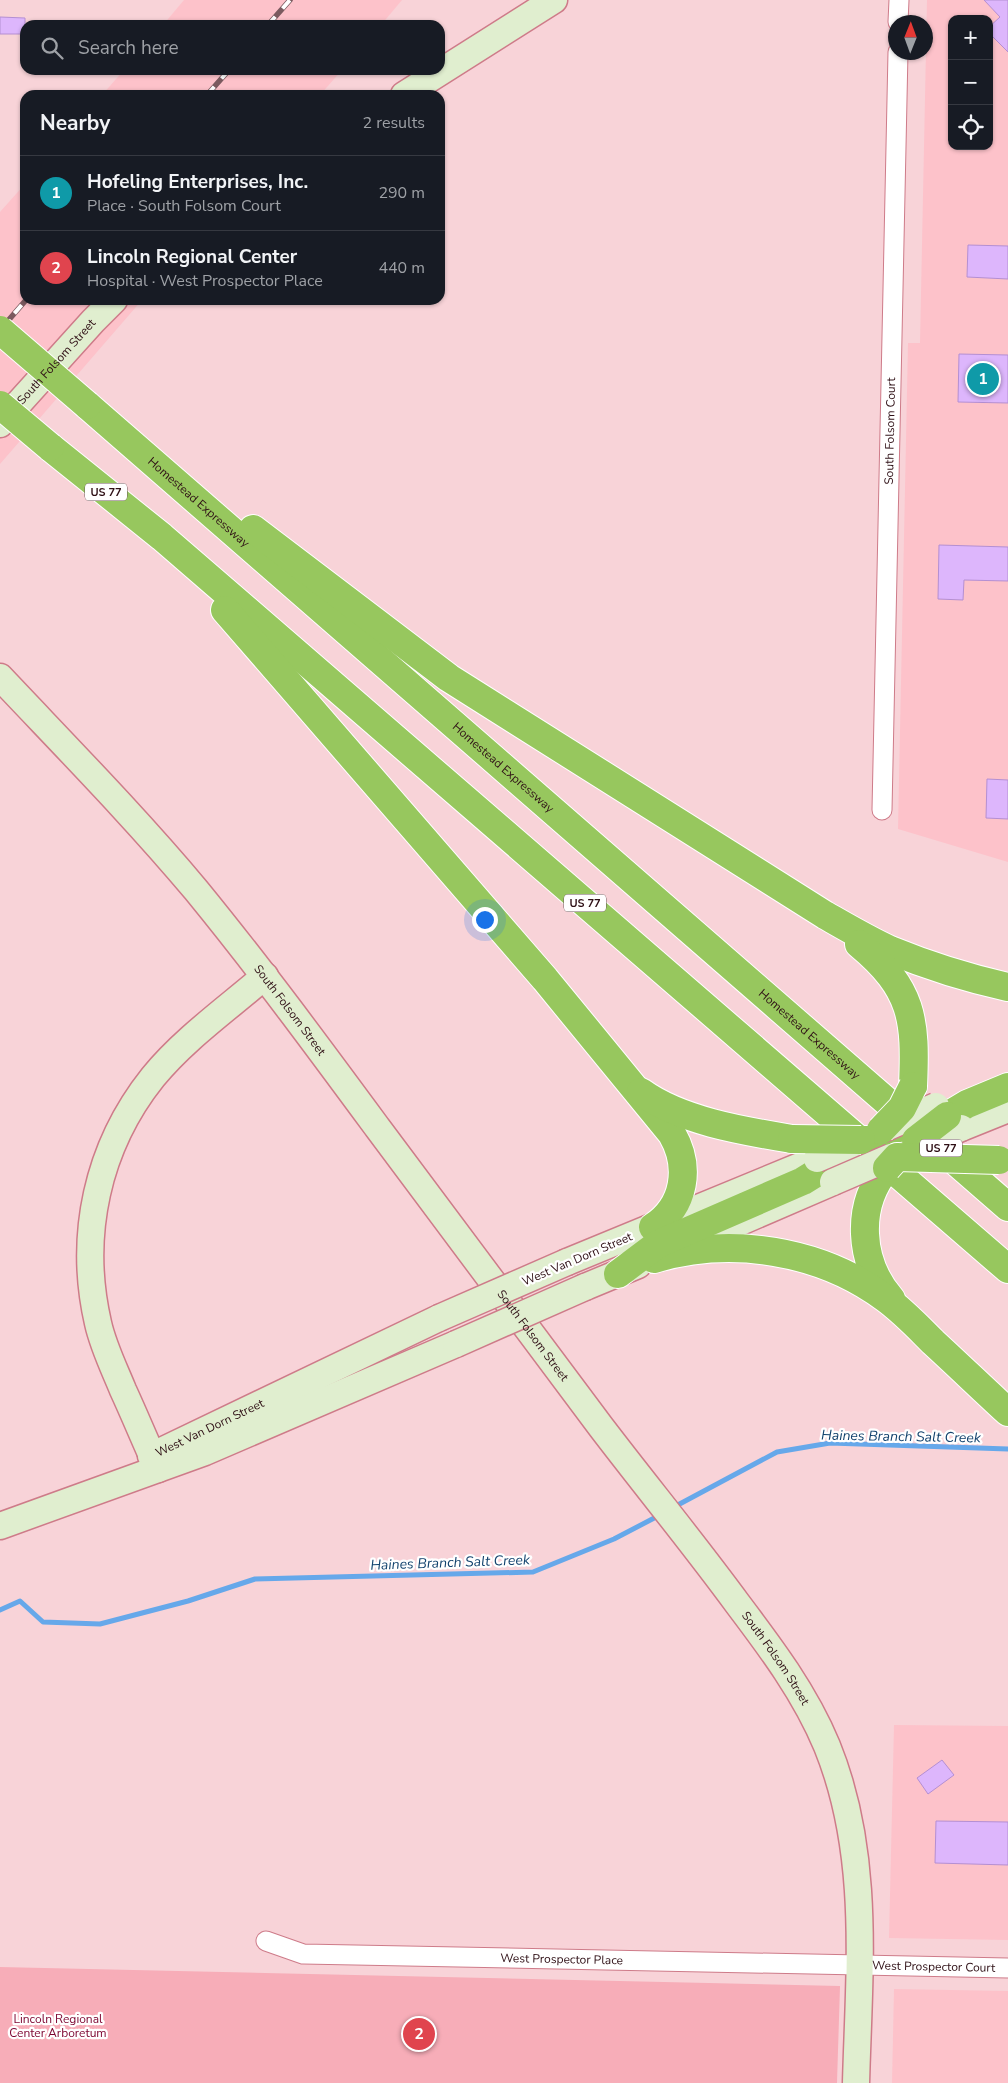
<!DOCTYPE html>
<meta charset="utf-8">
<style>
body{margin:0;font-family:"Nunito Sans",sans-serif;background:#242831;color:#f1f3f6}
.controls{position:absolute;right:15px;top:15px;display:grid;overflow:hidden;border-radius:10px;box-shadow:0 1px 4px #0004}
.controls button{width:45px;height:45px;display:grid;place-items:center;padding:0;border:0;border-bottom:1px solid #363941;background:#171b24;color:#f1f3f6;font:25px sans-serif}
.compass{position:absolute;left:888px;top:15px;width:45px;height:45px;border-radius:50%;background:#171b24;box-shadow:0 1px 4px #0004;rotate:1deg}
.you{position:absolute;left:484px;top:919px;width:18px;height:18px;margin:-12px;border:4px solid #fff;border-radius:50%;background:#1a73e8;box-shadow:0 0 0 8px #1a73e833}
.badge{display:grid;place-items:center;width:32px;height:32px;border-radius:50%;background:#8eb3b2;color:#fff;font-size:16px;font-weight:700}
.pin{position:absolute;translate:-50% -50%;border:2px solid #fff;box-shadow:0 1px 5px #0006}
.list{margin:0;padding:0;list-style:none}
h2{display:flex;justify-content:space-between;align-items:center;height:65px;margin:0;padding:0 20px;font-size:21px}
h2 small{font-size:16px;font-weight:400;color:#9ea1a6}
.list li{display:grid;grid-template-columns:32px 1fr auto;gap:15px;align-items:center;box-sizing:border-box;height:75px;padding:0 20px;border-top:1px solid #363941}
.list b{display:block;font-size:19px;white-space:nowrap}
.list p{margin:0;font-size:16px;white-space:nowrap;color:#9ea1a6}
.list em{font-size:16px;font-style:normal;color:#9ea1a6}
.icon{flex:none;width:28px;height:28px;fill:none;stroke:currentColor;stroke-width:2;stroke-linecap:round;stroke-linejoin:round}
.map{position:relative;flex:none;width:1008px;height:2083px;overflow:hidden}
.search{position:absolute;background:#171b24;box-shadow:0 1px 4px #0004;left:20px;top:20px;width:425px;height:55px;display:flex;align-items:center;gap:12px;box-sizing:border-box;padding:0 18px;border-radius:15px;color:#9ea1a6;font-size:19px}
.panel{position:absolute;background:#171b24;box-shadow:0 1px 4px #0004;left:20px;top:90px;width:425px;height:215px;border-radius:15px}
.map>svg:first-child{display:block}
.built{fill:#fdc2ca;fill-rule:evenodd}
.green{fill:#f7adb8}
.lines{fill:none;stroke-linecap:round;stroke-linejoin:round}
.stream{stroke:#66a8ea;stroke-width:5}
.building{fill:#ddb6fc;stroke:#b48fd2}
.street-casing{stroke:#ce7b89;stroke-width:21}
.secondary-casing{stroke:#ce7b89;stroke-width:29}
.highway-casing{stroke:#fff;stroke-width:30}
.street{stroke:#fff;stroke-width:19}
.secondary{stroke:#e0eecf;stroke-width:26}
.highway{stroke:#97c75e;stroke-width:28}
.rail-casing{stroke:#7b5a5f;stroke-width:5.5}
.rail{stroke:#fff;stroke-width:4;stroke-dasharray:11;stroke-linecap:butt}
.secondary-bridge-casing{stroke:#ce7b89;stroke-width:29;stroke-linecap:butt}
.highway-bridge-casing{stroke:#fff;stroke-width:30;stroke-linecap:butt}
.secondary-bridge{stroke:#e0eecf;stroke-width:26}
.highway-bridge{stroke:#97c75e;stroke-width:28}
.labels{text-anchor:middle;stroke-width:4.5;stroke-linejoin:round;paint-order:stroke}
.shield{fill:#fff;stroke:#6d575b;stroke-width:1}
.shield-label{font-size:11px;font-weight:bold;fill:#2e0f15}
.street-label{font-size:12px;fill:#2e0f15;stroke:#fff}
.park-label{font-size:12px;fill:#7c0430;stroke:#fff}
.water-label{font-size:14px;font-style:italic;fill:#12426d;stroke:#fff}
</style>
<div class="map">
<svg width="1008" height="2083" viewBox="0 0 1008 2083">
<rect width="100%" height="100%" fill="#f8d3d8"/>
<g class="built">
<polygon points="184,0 402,0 381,25 163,25"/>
<path d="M 927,0 L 1008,0 L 1008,862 L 898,829 L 908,343 L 920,343 ZM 952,19 L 989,19 L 989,146 L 952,146 Z"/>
<polygon points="124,70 342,70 320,95 102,95"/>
<polygon points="25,184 25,300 142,300 0,464 0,212"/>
<polygon points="894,1725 1008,1726 1008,1940 889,1938"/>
<polygon points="894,1989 1008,1991 1008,2083 892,2083"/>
</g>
<polygon class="green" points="0,1967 840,1986 837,2083 0,2083"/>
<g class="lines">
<g class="stream">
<polyline points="674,1507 777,1452 830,1443 1008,1449"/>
<polyline points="0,1610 20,1601 43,1622 100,1624 188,1601 255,1579 533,1572 614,1539 660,1515"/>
</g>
</g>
<g class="building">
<polygon points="984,0 1008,0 1008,52 989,33 989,27 1000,17"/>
<polygon points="0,17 25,18 25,34 0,34"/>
<polygon points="968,245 1008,246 1008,279 967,277"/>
<polygon points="959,354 1008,355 1008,403 958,402"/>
<polygon points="939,545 1008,547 1008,581 964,580 963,600 938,599"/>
<polygon points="987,779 1008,780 1008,819 986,818"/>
<polygon points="942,1760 954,1775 928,1794 917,1778"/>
<polygon points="936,1821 1008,1822 1008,1865 935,1863"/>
</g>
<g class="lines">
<g class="street-casing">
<g id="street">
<polyline points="898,22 899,0"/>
<path id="s1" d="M 882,810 L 898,52"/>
<path id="s2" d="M 266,1941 L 303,1954 L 1008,1968"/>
</g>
</g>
<g class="secondary-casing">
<g id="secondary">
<polyline points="404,95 554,0"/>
<path id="s3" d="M 0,424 L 93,321 L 114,300"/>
<path id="s4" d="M 0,677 C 66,747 134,816 196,890 C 259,967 318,1047 377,1127 C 452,1227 527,1327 601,1427 C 646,1486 693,1543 737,1603 C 771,1648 805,1693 827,1746 C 871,1854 859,1970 856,2083"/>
<polyline points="961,1128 1008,1109"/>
<polyline points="708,1236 833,1182"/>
<polyline points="567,1262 817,1159"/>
<polyline points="585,1287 638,1265"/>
<path id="s5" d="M 151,1456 L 439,1318"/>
<path d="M 158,1469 C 146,1443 135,1416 123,1390 C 114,1368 103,1346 98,1323 C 78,1236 97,1147 153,1077 C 184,1039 228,1008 265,976"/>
<polyline points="0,1526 205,1452 456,1344"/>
</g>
</g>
<g class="highway-casing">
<g id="highway">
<path id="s6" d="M 87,405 L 1008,1207"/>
<polyline points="50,447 162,537 1008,1269"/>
<path d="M 253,529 L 449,678 L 825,915 C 846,927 868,940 890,950 C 929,966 967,978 1008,987"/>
<path d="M 225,610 L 545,979 L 672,1134 C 691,1167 685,1206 653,1227"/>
<path d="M 859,944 C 913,989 916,1019 913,1086"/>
<path d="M 641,1092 C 681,1121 744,1131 792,1139"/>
<polyline points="947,1116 967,1104 1008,1087"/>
<polyline points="861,1140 930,1140"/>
<path d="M 887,1168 C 855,1206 859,1262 891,1299"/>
<path d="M 654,1259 C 731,1236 820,1250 885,1298 C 903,1311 918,1327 933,1342 C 958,1365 983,1389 1008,1412"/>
<polyline points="618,1274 658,1244 803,1181 840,1158"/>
</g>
</g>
<use href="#street" class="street"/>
<use href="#secondary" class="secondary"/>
<use href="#highway" class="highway"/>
<g class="rail-casing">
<g id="rail">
<polyline points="268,25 290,0"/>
<polyline points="207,95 229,70"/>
<polyline points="0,330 26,300"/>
</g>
</g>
<use href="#rail" class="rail"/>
<g class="secondary-bridge-casing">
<g id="secondary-bridge">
<polyline points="881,1130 936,1106"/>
<polyline points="913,1148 961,1128"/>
<polyline points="817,1159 861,1140"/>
<polyline points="833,1182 891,1157"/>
<polyline points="439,1318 567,1262"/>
<polyline points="456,1344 585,1287"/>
</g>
</g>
<g class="highway-bridge-casing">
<g id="highway-bridge">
<polyline points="0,330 87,405"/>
<polyline points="0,405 50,447"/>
<polyline points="881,1130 902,1108 913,1086"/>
<polyline points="792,1139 861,1140"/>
<polyline points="916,1140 947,1116"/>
<polyline points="887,1168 897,1157 999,1160"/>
</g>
</g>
<use href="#secondary-bridge" class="secondary-bridge"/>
<use href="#highway-bridge" class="highway-bridge"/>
</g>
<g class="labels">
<g class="shield">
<rect x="85" y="483.5" width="42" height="17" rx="4"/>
<rect x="564" y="894.5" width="42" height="17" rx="4"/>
<rect x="920" y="1139.5" width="42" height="17" rx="4"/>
</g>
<g class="shield-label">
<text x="106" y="496">US 77</text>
<text x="585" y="907">US 77</text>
<text x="941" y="1152">US 77</text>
</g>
<g class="street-label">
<text dy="4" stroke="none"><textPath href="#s3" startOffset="84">South Folsom Street</textPath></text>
<text dy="4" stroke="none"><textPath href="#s1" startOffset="379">South Folsom Court</textPath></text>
<text dy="4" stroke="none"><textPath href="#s6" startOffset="148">Homestead Expressway</textPath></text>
<text dy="4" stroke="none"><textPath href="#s6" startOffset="552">Homestead Expressway</textPath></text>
<text dy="4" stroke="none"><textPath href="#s4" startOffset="442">South Folsom Street</textPath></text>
<text dy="4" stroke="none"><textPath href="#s6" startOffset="958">Homestead Expressway</textPath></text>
<text transform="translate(577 1259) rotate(-23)" y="4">West Van Dorn Street</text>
<text dy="4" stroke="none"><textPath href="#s4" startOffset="848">South Folsom Street</textPath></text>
<text dy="4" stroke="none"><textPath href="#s5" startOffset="65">West Van Dorn Street</textPath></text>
<text dy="4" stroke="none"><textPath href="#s4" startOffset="1252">South Folsom Street</textPath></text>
<text dy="4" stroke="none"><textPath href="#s2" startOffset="298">West Prospector Place</textPath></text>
<text dy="4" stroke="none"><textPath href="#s2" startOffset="670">West Prospector Court</textPath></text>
</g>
<g class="park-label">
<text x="58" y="2023">Lincoln Regional<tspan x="58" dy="14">Center Arboretum</tspan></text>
</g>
<g class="water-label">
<text transform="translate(901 1436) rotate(1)" y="5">Haines Branch Salt Creek</text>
<text transform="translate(450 1562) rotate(-2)" y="5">Haines Branch Salt Creek</text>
</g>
</g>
</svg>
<div class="controls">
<button>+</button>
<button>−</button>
<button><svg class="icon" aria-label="locate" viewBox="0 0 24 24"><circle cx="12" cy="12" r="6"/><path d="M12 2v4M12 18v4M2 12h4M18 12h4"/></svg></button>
</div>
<svg class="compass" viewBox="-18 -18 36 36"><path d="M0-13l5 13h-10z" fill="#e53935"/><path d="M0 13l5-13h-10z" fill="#9ea1a6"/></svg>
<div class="you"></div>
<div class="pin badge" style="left:983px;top:379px;background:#0f9aa8">1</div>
<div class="pin badge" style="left:419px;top:2034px;background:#e0444e">2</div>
<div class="search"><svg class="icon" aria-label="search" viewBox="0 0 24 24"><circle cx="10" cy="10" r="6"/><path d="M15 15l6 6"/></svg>Search here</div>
<section class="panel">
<h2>Nearby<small>2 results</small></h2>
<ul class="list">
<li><span class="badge" style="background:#0f9aa8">1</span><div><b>Hofeling Enterprises, Inc.</b><p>Place · South Folsom Court</p></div><em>290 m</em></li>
<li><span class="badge" style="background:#e0444e">2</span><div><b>Lincoln Regional Center</b><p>Hospital · West Prospector Place</p></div><em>440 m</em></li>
</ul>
</section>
</div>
